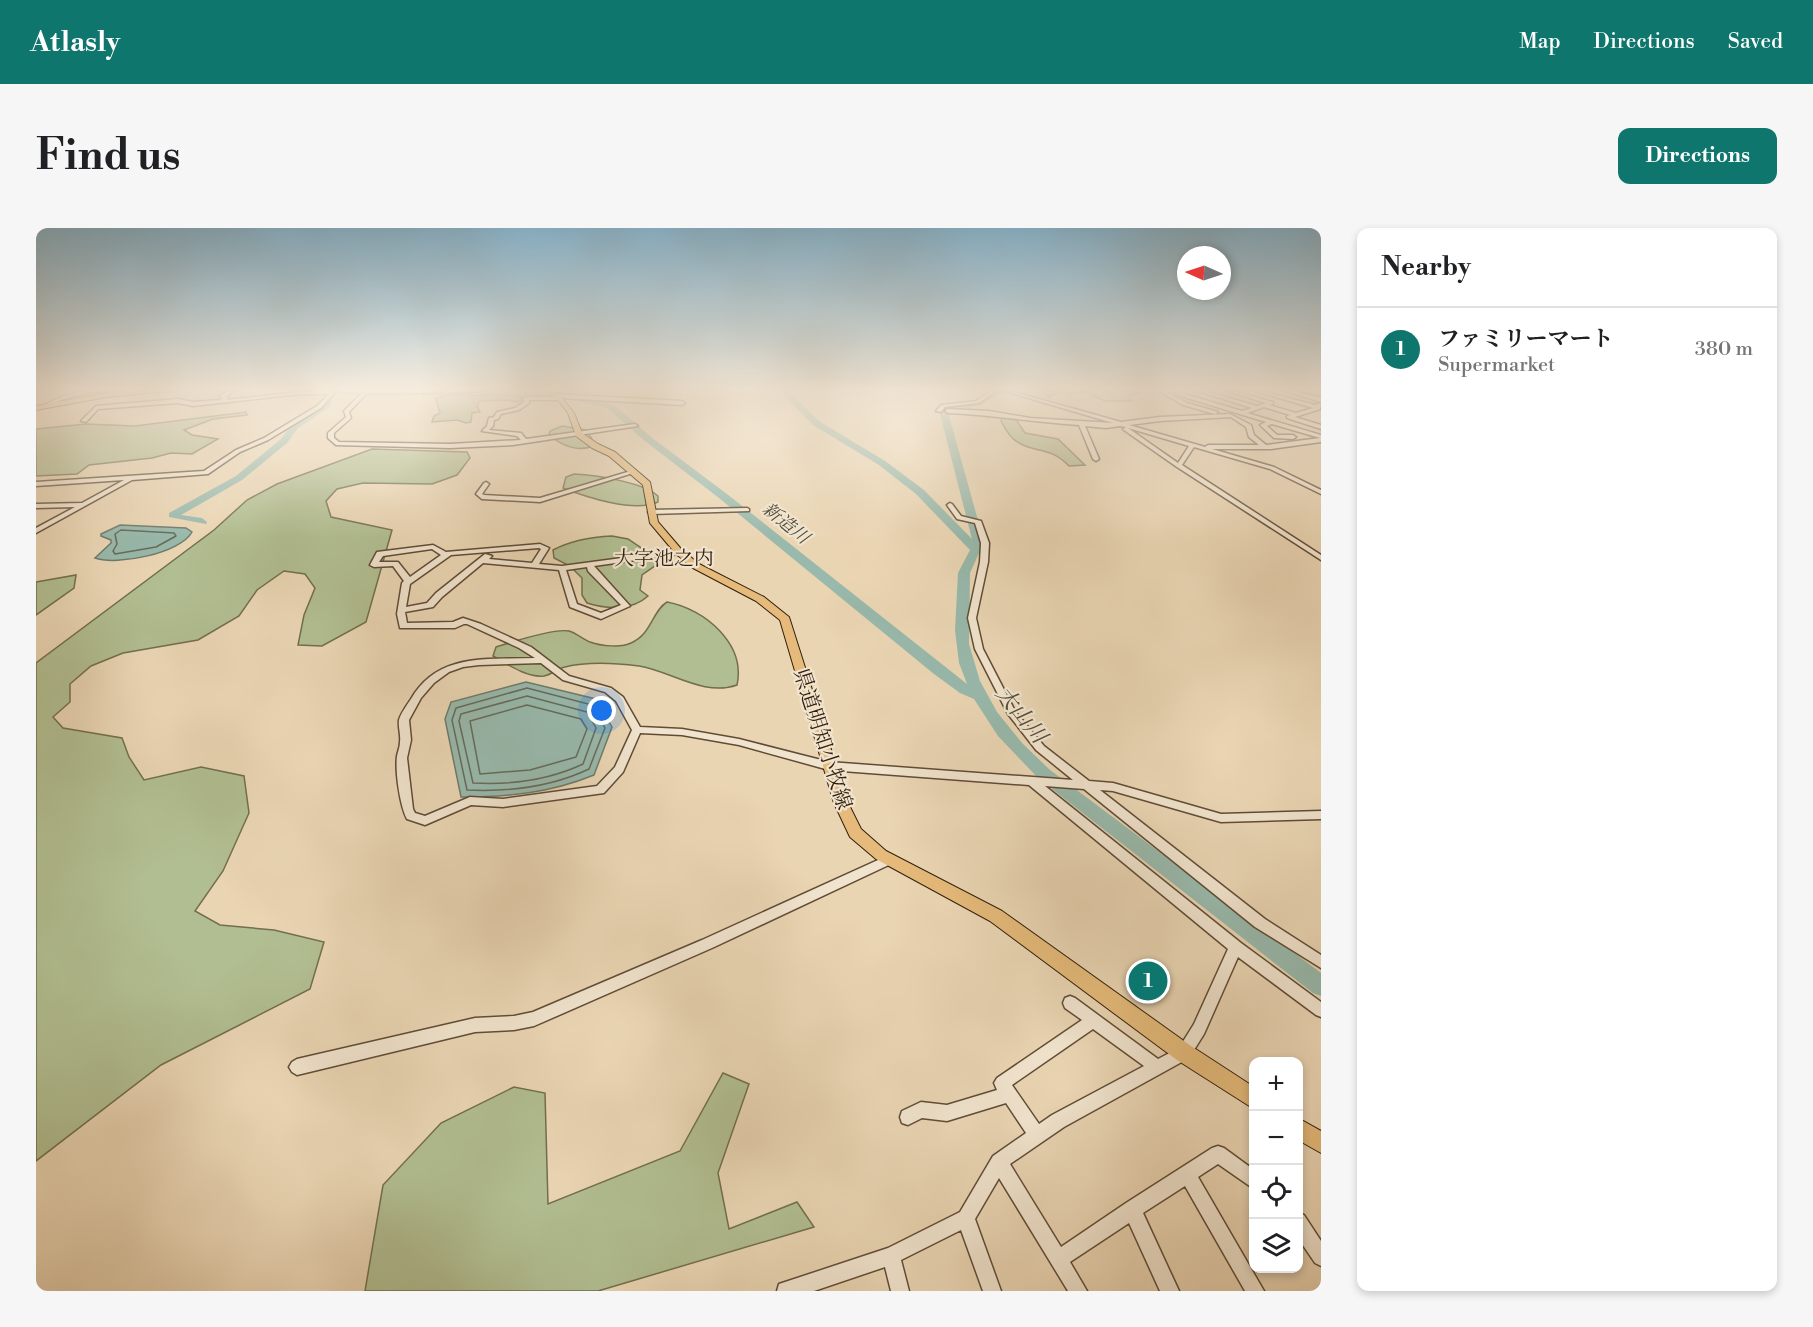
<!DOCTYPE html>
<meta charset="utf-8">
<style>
body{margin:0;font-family:"Libre Bodoni","Noto Serif JP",serif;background:#f6f6f6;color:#202124}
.controls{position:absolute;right:18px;bottom:18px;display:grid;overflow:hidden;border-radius:12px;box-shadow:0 3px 9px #0003}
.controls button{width:54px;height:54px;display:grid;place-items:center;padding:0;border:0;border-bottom:2px solid #e0e0e0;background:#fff;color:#202124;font:30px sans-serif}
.compass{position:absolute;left:1141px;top:18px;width:54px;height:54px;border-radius:50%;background:#fff;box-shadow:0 3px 9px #0003;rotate:273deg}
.you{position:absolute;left:566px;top:483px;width:21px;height:21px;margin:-15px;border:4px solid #fff;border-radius:50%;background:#1a73e8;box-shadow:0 0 0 9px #1a73e833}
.badge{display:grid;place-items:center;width:39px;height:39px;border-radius:50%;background:#0f766e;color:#fff;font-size:20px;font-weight:700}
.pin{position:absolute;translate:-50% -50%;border:3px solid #fff;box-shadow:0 2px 6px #0006}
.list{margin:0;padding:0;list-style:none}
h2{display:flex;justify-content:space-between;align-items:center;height:78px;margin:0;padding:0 24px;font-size:26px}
h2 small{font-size:20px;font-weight:400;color:#757577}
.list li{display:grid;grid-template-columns:39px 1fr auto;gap:18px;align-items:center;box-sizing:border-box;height:84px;padding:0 24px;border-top:2px solid #e0e0e0}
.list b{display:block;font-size:22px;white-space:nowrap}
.list p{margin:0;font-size:20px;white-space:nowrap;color:#757577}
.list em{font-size:20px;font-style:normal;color:#757577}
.icon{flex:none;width:33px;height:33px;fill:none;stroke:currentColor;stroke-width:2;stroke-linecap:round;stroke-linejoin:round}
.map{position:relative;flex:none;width:1285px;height:1063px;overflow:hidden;border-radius:12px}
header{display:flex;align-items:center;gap:36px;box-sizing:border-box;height:84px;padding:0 30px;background:#0f766e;color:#fff}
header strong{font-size:28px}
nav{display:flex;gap:33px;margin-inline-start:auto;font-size:21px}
.intro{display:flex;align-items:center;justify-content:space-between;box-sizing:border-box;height:144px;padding:0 36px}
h1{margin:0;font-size:42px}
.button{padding:15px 27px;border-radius:12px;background:#0f766e;color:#fff;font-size:21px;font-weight:700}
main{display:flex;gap:36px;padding:0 36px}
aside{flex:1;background:#fff;border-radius:12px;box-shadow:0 3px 9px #0003}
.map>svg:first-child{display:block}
.green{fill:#b1be91;stroke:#726e4f;stroke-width:1.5}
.water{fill:#98b9ac;stroke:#6f7b6c;stroke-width:1.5}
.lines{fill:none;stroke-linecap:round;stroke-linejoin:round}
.shore{stroke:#656c5c;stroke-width:1.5}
.river{fill:#98b9ac;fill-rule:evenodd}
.minor-casing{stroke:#604c36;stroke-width:3}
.major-casing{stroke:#321f0d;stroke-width:2}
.minor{fill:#f1e4ce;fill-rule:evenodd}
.major{fill:#e5ba7a;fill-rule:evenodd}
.labels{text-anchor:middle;stroke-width:4.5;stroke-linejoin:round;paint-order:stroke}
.far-water-label{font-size:18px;font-style:italic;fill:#514d3d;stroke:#f1e4ce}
.far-quarter-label{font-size:20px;fill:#321f0d;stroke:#f1e4ce}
.street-label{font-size:21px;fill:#321f0d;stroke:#f1e4ce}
.water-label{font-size:22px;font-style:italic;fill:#514d3d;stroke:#f1e4ce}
</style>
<header>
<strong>Atlasly</strong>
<nav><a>Map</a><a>Directions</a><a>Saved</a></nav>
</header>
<div class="intro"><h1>Find us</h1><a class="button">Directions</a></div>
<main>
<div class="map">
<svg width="1285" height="1063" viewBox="0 0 1285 1063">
<rect width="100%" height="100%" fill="#ead5b3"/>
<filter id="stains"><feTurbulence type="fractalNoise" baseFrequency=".00333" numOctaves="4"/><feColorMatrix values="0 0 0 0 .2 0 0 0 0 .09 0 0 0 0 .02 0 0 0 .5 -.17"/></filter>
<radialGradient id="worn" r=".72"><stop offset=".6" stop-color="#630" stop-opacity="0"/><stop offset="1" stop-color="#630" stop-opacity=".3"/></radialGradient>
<g class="green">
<polygon points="1011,162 1102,162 1105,164 1092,168 1096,173 1069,173 1049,164 1033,166 1025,163 1012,169 1008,163"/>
<polygon points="410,167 476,167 489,170 482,174 472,172 444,173 441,178 444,184 436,185 435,194 430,195 421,192 396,194 398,188 404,185 400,171"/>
<polygon points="210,184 211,187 177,191 148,202 156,207 182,211 156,226 135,225 116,230 53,237 41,246 0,248 0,201 50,196 99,198"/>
<path d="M 966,188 L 979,190 L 989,205 L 1022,211 L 1049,237 L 1033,238 C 1013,217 998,226 980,213 C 973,209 969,200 965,193 Z"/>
<path d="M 526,198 L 551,202 L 559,217 C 543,225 526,218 513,207 L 514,203 Z"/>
<polygon points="336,221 431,224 434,230 421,247 396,256 327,255 301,261 290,273 295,289 356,302 330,394 286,418 262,417 268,387 279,360 269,346 248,343 221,362 203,388 162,412 87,425 55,438 34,456 34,474 17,489 27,500 86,510 93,529 108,552 165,539 208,548 213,585 187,643 159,683 184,697 238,702 288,714 274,761 125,837 0,933 0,435 178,302 211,272 241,256"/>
<path d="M 538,246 C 559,247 607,254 622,268 L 622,274 C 598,285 550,269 527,260 L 530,249 Z"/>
<path d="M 576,308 L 592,311 L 610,323 L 636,326 L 606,347 L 604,362 L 612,368 C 596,383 570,381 551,375 L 546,367 L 546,350 L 534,338 L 518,330 L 517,322 C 536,312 555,309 576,308 Z"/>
<polygon points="40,347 38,360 0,387 0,354"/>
<path d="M 631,374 C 669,381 710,416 701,457 C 668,469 635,443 603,438 C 579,435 553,433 529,439 C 522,440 515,447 508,448 C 491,450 471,436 457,428 L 460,419 C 476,414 517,400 533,403 C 540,405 547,411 554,414 C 565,418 585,420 595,415 C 616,406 616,383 631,374 Z"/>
<polygon points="687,845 713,856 682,945 693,1001 761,974 778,999 562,1063 329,1063 347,957 405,895 478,859 509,865 512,976 644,923"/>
</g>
<g class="water">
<path d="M 84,297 L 150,300 L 156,304 C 145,325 81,338 59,330 L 75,315 L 75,312 L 65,308 L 65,306 Z"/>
<path d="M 490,454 L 560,471 L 576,499 L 558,547 C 514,565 472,569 425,569 L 409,491 L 415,474 Z"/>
</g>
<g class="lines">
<g class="shore">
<polygon points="85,302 138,305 140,308 120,319 79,326 77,323 81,316 79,306"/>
<path d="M 491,460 L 556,477 L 569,500 L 553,541 C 515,559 473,564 431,562 L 416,492 L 420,480 Z"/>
<path d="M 491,468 L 551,484 L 560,500 L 547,536 C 513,552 474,557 437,555 L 423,493 L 425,486 Z"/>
<polygon points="491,477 545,491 551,501 540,529 494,542 444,546 434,493"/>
</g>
<g class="river">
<polygon points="151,162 159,162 150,171 168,172 168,176 143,175 142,169"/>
<polygon points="284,162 342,166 458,162 516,167 520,169 516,171 448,165 342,170 302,166 298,168 294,179 262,200 251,215 206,252 145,287 166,290 171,294 170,296 133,289 133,285 200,248 245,211 256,196 287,176 292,166 239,170 236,170 236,166"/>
<polygon points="743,162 751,162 783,193 849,233 888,262 936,311 903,182 940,173 959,162 968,162 945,177 912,184 948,314 934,345 933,416 944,453 961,484 986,515 1014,542 1285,745 1285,768 1277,765 1002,550 962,508 938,471 924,465 898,446 683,270 609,213 571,180 523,169 527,167 559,171 577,176 615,209 691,266 931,456 923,435 919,402 922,345 934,322 880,266 843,237 777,197"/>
</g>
<g class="minor-casing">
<g id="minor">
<path d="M 52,162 L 93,162 L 98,164 L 96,165 C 74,160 49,164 28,171 C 21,173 13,180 6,178 L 25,169 Z"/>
<polygon points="194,162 199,162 190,169 192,170 190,172 264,164 301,162 285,180 232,212 204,224 172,246 96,252 0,305 0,300 39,279 0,280 0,276 46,275 88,252 0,258 0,254 168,243 200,222 228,210 281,178 293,166 264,166 157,178 142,175 62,181 50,194 45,193 60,178 142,171 157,174 184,172 186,171 184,168"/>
<polygon points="957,162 962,162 943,175 909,179 905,184 900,183 905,177 940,173"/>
<path d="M 965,162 L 971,162 L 1085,194 L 1124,189 L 1194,186 L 1215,197 L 1218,207 L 1230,217 L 1284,210 L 1236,196 L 1231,198 L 1241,207 L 1257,207 L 1260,209 L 1257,211 L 1238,210 L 1224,197 L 1230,194 L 1148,169 L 1136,162 L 1141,162 L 1152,167 L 1206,183 L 1216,180 L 1159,162 L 1165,162 L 1221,178 L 1230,175 L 1188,162 L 1194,162 L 1237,174 L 1237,176 L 1233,177 L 1260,185 L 1277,180 L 1216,162 L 1222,162 L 1279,177 L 1285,175 L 1284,181 L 1259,189 L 1285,197 L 1285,201 L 1251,190 L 1251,188 L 1254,187 L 1228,179 L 1211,185 L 1285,207 L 1285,214 L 1235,221 L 1176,221 L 1238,239 L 1285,262 L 1285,266 L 1234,241 L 1158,219 L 1146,237 L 1285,327 L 1285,332 L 1141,239 L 1088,202 L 1087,201 L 1090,199 L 1084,198 L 1070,200 L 1049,198 L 1063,231 L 1060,233 L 1057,231 L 1043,197 C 999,194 956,187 912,185 L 909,183 L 912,181 L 953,183 L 994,190 L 1077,195 ZM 1195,189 L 1210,199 L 1213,209 L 1223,217 L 1172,217 L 1169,219 L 1093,197 L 1124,193 ZM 1092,200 L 1153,218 L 1142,235 Z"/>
<polygon points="1122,162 1127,162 1151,175 1182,184 1179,186 1147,177"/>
<polygon points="1246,162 1252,162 1285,170 1285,174"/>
<polygon points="328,163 332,164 313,184 315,190 298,205 298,210 303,214 414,216 485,212 481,208 446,203 451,198 453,190 458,189 461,184 479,180 488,174 487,171 490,169 518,169 520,166 646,173 649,175 646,177 524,170 522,172 493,172 493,175 483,182 465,186 462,191 458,192 457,198 453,202 485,205 490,211 599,196 602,198 477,217 414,220 300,217 292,210 292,205 310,189 308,183"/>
<polygon points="595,243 600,244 504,274 446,271 440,266 448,255 450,254 453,256 446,266 448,267 504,270"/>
<path d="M 914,275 L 916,276 L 925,288 L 945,293 L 953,315 L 952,334 L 940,390 L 947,421 L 979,483 L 1008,518 L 1053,553 L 1077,555 L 1185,586 L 1285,583 L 1285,591 L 1185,594 L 1077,563 L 1064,562 L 1229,691 L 1285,727 L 1285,740 L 1219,699 L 1048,561 L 1009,558 L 1205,715 L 1285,774 L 1285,789 L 1280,787 L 1202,729 L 1168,806 L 1153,830 L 1028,899 L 974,936 L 1025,1019 L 1090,975 L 1176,920 L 1182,918 L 1188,920 L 1218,942 L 1218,961 L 1182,936 L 1162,949 L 1228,1063 L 1209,1063 L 1149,958 L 1107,985 L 1143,1063 L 1124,1063 L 1093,995 L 1034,1034 L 1051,1063 L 1032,1063 L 963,950 L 939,991 L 965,1063 L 947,1063 L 925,1002 L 865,1032 L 873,1063 L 855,1063 L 849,1039 L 778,1063 L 741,1063 L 743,1056 L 852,1020 L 924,984 L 957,928 L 990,905 L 970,875 L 911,893 L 886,890 L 872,897 L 866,895 L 864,889 L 866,883 L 885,874 L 911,877 L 961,862 L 958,855 L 961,850 L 1046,792 L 1029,780 L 1027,775 L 1029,770 L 1034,768 L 1039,770 L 1122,831 L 1143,820 L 1158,796 L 1192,721 L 993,557 L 793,542 L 703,517 L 646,507 L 604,505 L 587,544 L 568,565 L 467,579 L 435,577 L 389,597 L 371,591 C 364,578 359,543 361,528 C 362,523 364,519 364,514 C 365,507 362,499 363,492 C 365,485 371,477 375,471 C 402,424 452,432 499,430 L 483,420 L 431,396 L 428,396 L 419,400 L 364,400 L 361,386 L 366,355 L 368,353 L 357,338 L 338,339 L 334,337 L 341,324 L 397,317 L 410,324 L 504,316 L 513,320 L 503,336 L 526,338 L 646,322 L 646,326 L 643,326 L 558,338 L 594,378 L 565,391 L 534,379 L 523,342 L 447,335 L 406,369 L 397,379 L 369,384 L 371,395 L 417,394 L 427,390 L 445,396 L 495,419 L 533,448 L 575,460 L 587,469 L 604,499 L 646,501 L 703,511 L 793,534 L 1037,552 L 1000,522 L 972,486 L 939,421 L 932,390 L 944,334 L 945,315 L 939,295 L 921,291 L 911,277 ZM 503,320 L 505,321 L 496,335 L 453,331 L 456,328 L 449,326 L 400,365 L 391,375 L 370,379 L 374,356 L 415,327 ZM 396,321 L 405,327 L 374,349 L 362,334 L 343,334 L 347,328 ZM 551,339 L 552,343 L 585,377 L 565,385 L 541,376 L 530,342 ZM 505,435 L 527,452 L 569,464 L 580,473 L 596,502 L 579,539 L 561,558 L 467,571 L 434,569 L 389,588 L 379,585 L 377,581 L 371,530 L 375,512 L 373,492 L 385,470 L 398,455 L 413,444 L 427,439 L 443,437 ZM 1057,801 L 1108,838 L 1016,887 L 1003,896 L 976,857 Z"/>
<polygon points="711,280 713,281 713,283 615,286 612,284 615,282"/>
<polygon points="853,627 857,629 859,632 857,635 676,720 498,798 478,802 439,804 261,847 256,844 253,839 256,834 261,831 439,790 478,788 497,784 666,712"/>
<polygon points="1262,984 1268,987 1285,1013 1285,1038 1279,1035 1262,1010"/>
</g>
</g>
<g class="major-casing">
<g id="major">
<polygon points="120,162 144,162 71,169 0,182 0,178 71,165"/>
<polygon points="294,162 446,162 443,164 330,166"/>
<polygon points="508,162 515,162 527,171 538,185 546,205 562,216 579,224 614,254 622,294 646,322 663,336 728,369 753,389 812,575 825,601 850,623 966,683 1155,818 1218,859 1218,881 1141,832 954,693 840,631 814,609 798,575 744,392 720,373 657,340 640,326 614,295 607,257 573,228 556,220 540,208 532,185 523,173"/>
<polygon points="1266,162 1285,163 1285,167 1267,163"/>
<polygon points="1262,890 1285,903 1285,925 1262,912"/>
</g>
</g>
<use href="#minor" class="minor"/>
<use href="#major" class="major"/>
</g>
<linearGradient id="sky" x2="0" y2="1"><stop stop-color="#88b6d0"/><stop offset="0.52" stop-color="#f6ecdd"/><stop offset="1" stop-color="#f6ecdd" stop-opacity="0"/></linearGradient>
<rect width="1285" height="310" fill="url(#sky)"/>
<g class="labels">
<g class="far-water-label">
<text transform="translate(750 295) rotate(39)" y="6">新造川</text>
</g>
<g class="far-quarter-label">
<text x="628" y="337">大字池之内</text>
</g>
<g class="street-label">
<text transform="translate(787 511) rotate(72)" y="7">県道明知小牧線</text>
</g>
<g class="water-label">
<text transform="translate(986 486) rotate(51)" y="8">大山川</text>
</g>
</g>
<rect width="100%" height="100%" filter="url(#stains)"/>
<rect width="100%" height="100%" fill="url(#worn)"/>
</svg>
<div class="controls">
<button>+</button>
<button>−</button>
<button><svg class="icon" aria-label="locate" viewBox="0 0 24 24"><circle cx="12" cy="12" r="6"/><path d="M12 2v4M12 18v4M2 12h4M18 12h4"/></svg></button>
<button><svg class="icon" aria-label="layers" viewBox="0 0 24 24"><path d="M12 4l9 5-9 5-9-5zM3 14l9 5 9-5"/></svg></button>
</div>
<svg class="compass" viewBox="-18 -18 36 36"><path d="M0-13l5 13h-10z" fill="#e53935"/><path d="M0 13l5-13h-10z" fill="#757577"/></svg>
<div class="you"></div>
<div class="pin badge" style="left:1112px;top:753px">1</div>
</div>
<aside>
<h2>Nearby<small></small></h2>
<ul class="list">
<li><span class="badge">1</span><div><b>ファミリーマート</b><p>Supermarket</p></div><em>380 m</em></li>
</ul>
</aside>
</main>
